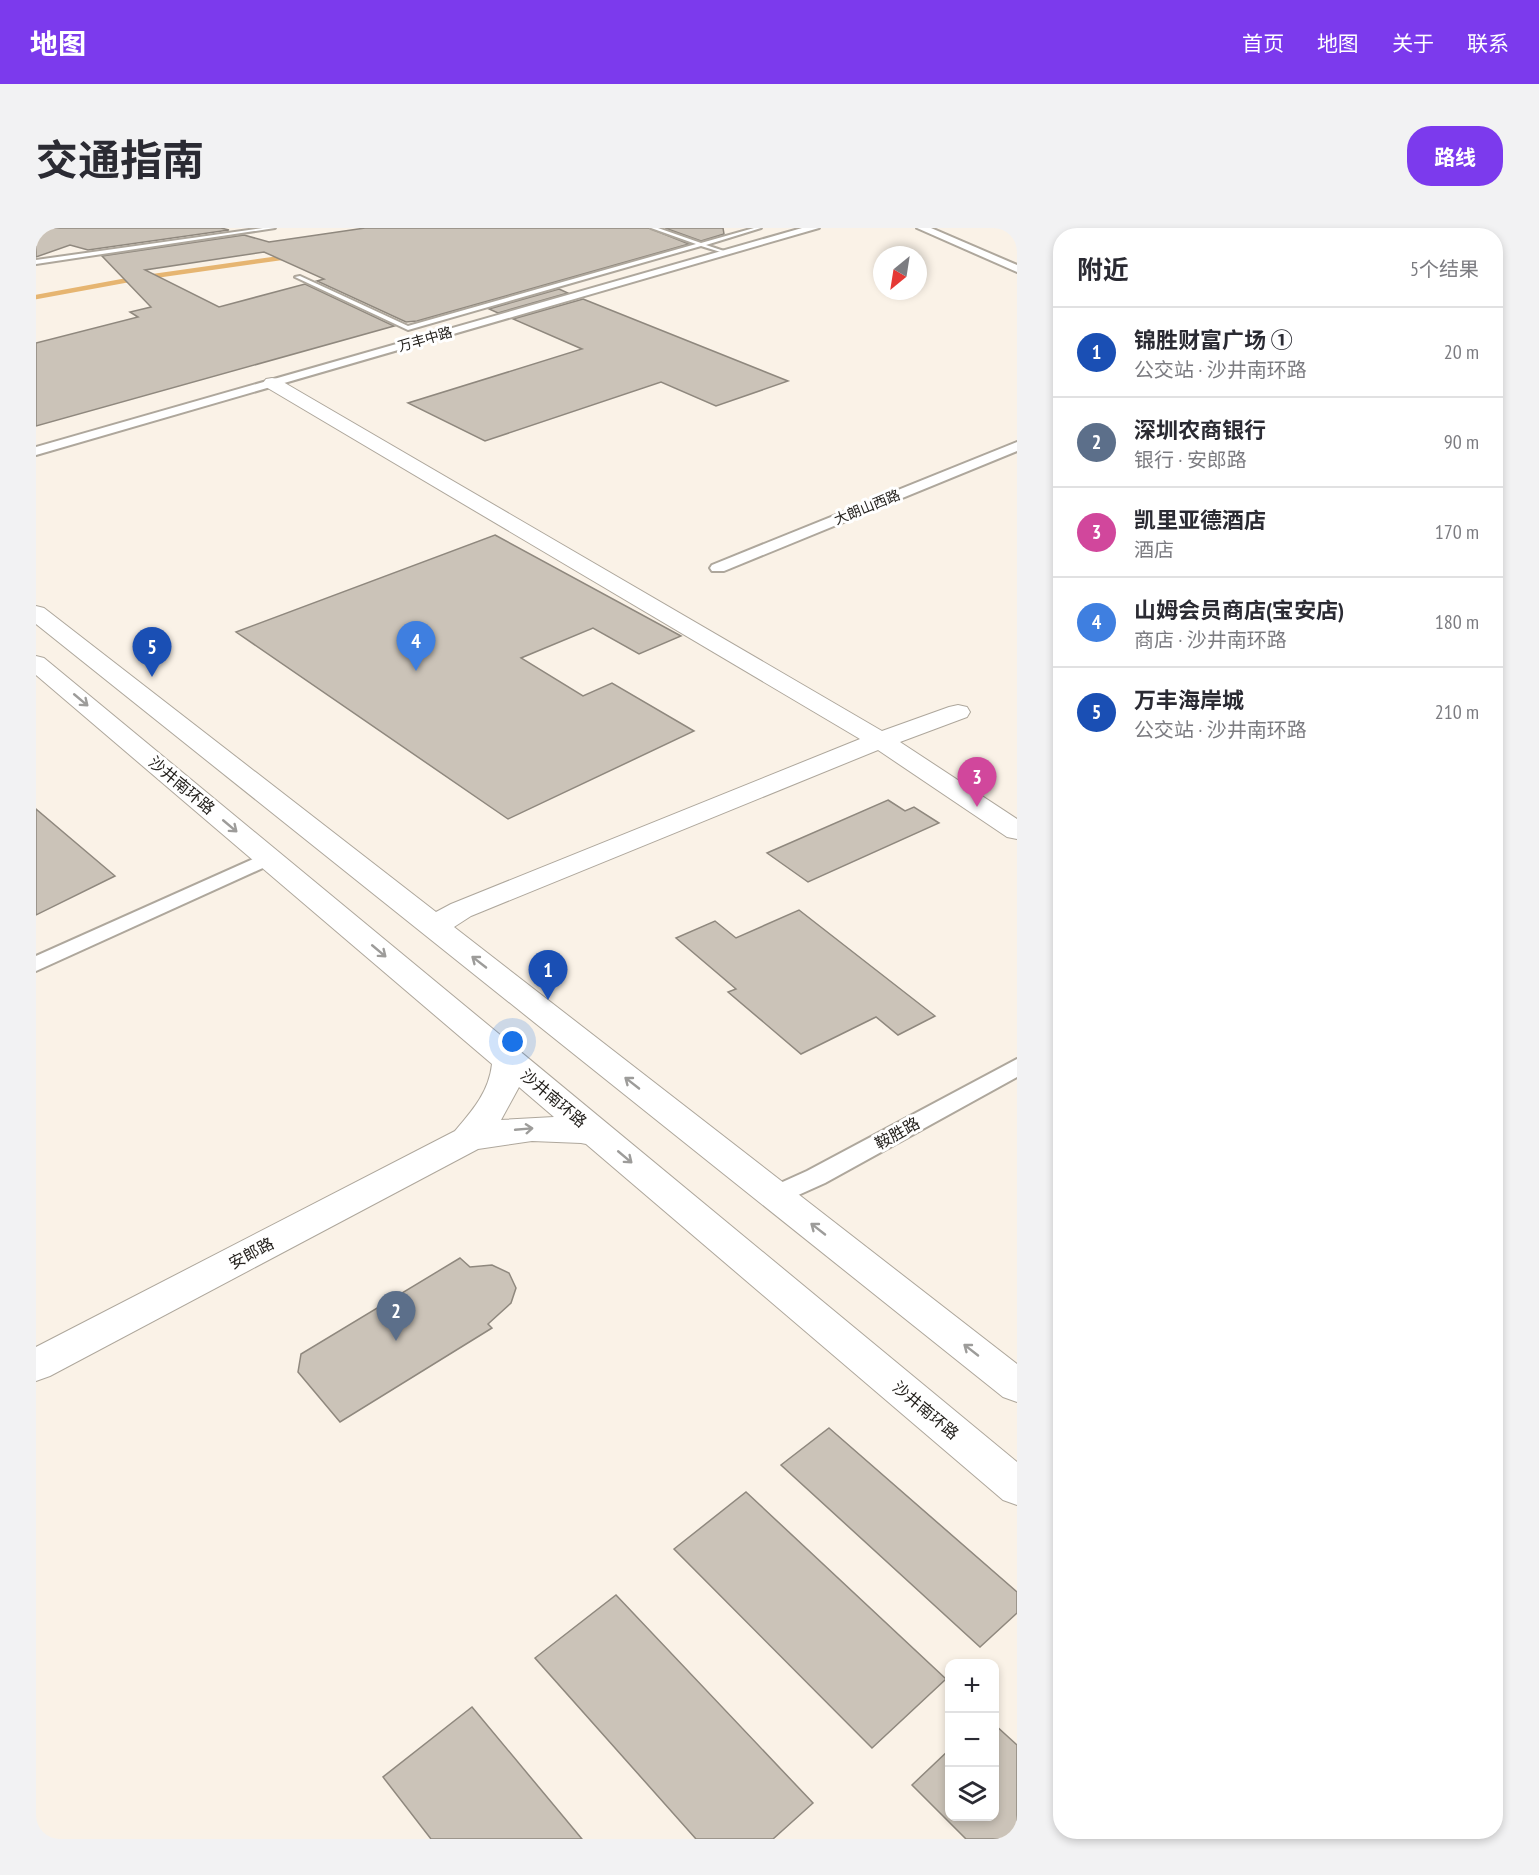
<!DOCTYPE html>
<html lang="zh">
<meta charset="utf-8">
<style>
body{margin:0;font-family:"PT Sans Narrow","Noto Sans SC",sans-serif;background:#f2f2f3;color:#2b2b33}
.controls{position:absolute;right:18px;bottom:18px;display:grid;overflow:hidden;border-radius:12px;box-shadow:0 3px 9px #0003}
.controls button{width:54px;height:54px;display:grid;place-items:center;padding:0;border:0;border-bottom:2px solid #e1e1e2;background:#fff;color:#2b2b33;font:30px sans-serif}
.compass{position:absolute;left:837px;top:18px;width:54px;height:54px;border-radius:50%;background:#fff;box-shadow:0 3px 9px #0003;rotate:210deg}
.you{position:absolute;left:477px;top:814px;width:21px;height:21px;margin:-15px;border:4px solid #fff;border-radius:50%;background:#1a73e8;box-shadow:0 0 0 9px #1a73e833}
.badge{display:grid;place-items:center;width:39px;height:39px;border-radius:50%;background:#7c3aed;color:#fff;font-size:20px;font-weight:700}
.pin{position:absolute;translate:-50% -50px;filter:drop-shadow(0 2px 3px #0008)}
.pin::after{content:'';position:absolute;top:32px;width:21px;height:18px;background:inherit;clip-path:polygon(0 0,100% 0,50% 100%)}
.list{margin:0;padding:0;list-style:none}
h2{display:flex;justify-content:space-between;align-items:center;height:78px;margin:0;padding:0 24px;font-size:26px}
h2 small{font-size:20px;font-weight:400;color:#7c7c81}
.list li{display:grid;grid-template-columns:39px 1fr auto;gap:18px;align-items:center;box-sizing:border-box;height:90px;padding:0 24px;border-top:2px solid #e1e1e2}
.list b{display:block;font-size:22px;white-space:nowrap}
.list p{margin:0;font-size:20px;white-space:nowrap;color:#7c7c81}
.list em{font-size:20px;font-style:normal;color:#7c7c81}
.icon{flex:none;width:33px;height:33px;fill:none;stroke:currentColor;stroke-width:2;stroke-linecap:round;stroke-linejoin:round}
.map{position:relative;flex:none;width:981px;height:1611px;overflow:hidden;border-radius:24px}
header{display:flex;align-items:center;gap:36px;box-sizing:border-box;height:84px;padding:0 30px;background:#7c3aed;color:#fff}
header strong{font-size:28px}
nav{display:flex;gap:33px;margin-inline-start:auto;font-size:21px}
.intro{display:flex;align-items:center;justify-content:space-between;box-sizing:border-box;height:144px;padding:0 36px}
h1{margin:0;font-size:42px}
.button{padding:15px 27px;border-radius:24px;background:#7c3aed;color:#fff;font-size:21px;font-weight:700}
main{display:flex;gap:36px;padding:0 36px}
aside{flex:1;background:#fff;border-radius:24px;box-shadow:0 3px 9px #0003}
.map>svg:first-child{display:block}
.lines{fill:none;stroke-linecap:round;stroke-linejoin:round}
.stream{stroke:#e6b571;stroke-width:4.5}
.building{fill:#cbc3b8;stroke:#8f887e;stroke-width:1.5}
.lane-casing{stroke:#aea79c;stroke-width:4}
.street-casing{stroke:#aea79c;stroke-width:4}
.secondary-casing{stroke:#aea79c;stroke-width:2}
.lane{fill:#fff;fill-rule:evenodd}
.street{fill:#fff;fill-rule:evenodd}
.secondary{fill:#fff;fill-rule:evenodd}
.oneway{stroke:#9d9c9a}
.labels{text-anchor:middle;stroke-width:6;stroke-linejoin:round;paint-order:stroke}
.far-street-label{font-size:14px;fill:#25221e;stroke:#fff}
.street-label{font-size:16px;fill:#25221e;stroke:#fff}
</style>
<header>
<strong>地图</strong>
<nav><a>首页</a><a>地图</a><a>关于</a><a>联系</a></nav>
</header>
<div class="intro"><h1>交通指南</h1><a class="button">路线</a></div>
<main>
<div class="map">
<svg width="981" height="1611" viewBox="0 0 981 1611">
<rect width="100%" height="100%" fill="#faf2e7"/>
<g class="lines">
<g class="stream">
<polyline points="111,49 252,29"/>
<polyline points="0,69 98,51"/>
</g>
</g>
<g class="building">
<polygon points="0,0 185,0 193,2 52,22 34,17 0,29"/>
<polygon points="329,0 613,0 653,16 381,93 370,94 281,53 288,51 228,24 109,42 183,79 269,56 358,98 0,198 0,115 102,89 94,84 115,79 66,28 208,7 233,14"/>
<polygon points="629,0 687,0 688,6 665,13"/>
<polygon points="523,61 532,65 462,85 453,81"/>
<polygon points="547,71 752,153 680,178 625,154 449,213 372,175 546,121 477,91"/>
<polygon points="459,307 645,408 603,426 557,400 485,430 547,468 576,455 658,503 472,591 200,404"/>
<polygon points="852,572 869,583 878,579 903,595 772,654 731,625"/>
<polygon points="0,581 79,648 0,687"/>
<polygon points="763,682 899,788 862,807 840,789 765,826 692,764 700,761 640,710 679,693 700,710"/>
<polygon points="424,1030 434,1039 456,1037 473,1045 480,1060 475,1075 452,1096 456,1100 304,1194 262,1144 265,1126"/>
<polygon points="793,1200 981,1364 981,1385 944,1419 745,1237"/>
<polygon points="710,1264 910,1451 836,1520 638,1321"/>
<polygon points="580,1367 777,1575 737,1611 660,1611 499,1430"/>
<polygon points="436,1479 546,1611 395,1611 347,1549"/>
<polygon points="958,1496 981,1517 981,1611 930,1611 876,1557 914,1521 914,1588 958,1588"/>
</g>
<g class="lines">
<g class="lane-casing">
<g id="lane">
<polygon points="227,0 239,0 0,36 0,32"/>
<polygon points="615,0 622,0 665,15 718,0 725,0 670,17 691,24 691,26 665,18 372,102 259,49 264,48 372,98 660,16"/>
</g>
</g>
<g class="street-casing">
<g id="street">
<polygon points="766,0 783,0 0,227 0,219"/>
<polygon points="881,0 895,0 981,37 981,44"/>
<polygon points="981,214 981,223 688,343 676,343 674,340 676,337"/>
<polygon points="233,624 240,626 243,630 240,634 0,743 0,728"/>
<polygon points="981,831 981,849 789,955 740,977 731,975 728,968 731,961 771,943"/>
</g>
</g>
<g class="secondary-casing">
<g id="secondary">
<polygon points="236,150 242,151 846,503 913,479 922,477 931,479 934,484 931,489 864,514 981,591 981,611 971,609 842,522 435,688 418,699 981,1136 981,1174 967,1169 0,396 0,378 8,380 400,684 415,676 824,511 230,159 227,155 230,151"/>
<path d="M 0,428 L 8,430 L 981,1234 L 981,1277 L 967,1272 L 550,916 L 545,915 L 496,913 L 442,921 L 14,1148 L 0,1153 L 0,1119 L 419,903 C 436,883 453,864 456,836 L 0,447 ZM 483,859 L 518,889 L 465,892 Z"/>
</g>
</g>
<use href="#lane" class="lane"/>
<use href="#street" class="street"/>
<use href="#secondary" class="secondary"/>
</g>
<defs><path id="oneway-shaft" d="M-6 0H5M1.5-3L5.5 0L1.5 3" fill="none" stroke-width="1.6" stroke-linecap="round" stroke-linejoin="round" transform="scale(1.5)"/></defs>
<g class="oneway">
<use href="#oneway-shaft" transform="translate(45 472) rotate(40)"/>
<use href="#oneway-shaft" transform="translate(194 598) rotate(40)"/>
<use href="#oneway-shaft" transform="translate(343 723) rotate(40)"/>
<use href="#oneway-shaft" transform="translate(443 734) rotate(-142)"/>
<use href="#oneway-shaft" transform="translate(596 855) rotate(-142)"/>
<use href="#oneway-shaft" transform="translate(488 901) rotate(-5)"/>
<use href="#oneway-shaft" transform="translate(589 929) rotate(40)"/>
<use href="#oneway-shaft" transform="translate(782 1001) rotate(-142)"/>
<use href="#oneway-shaft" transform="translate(935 1122) rotate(-142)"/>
</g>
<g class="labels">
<g class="far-street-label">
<text transform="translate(389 111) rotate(-16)" y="5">万丰中路</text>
<text transform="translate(831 279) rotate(-22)" y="5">大朗山西路</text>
</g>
<g class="street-label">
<text transform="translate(146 557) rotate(40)" y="6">沙井南环路</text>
<text transform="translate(518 870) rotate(40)" y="6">沙井南环路</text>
<text transform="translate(861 905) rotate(-29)" y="6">鞍胜路</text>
<text transform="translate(215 1025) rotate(-28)" y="6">安郎路</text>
<text transform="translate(890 1182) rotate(40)" y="6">沙井南环路</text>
</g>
</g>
</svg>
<div class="controls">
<button>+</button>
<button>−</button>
<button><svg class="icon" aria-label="layers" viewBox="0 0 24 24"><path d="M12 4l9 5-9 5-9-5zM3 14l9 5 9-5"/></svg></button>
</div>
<svg class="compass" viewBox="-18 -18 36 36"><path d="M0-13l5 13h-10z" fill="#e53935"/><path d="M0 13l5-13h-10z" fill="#7c7c81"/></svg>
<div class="you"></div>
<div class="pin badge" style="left:512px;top:772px;background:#1a4fb4">1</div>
<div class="pin badge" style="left:360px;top:1113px;background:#5c6f8a">2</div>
<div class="pin badge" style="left:941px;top:579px;background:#d1479c">3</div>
<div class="pin badge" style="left:380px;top:443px;background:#3f7fe0">4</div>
<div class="pin badge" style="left:116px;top:449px;background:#1a4fb4">5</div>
</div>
<aside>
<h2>附近<small>5个结果</small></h2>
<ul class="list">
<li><span class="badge" style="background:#1a4fb4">1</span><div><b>锦胜财富广场 ①</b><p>公交站 · 沙井南环路</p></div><em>20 m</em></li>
<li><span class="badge" style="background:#5c6f8a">2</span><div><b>深圳农商银行</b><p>银行 · 安郎路</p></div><em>90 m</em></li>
<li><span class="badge" style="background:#d1479c">3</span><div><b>凯里亚德酒店</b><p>酒店</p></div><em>170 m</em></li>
<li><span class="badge" style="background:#3f7fe0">4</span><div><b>山姆会员商店(宝安店)</b><p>商店 · 沙井南环路</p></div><em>180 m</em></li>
<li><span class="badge" style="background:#1a4fb4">5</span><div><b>万丰海岸城</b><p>公交站 · 沙井南环路</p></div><em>210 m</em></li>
</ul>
</aside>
</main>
